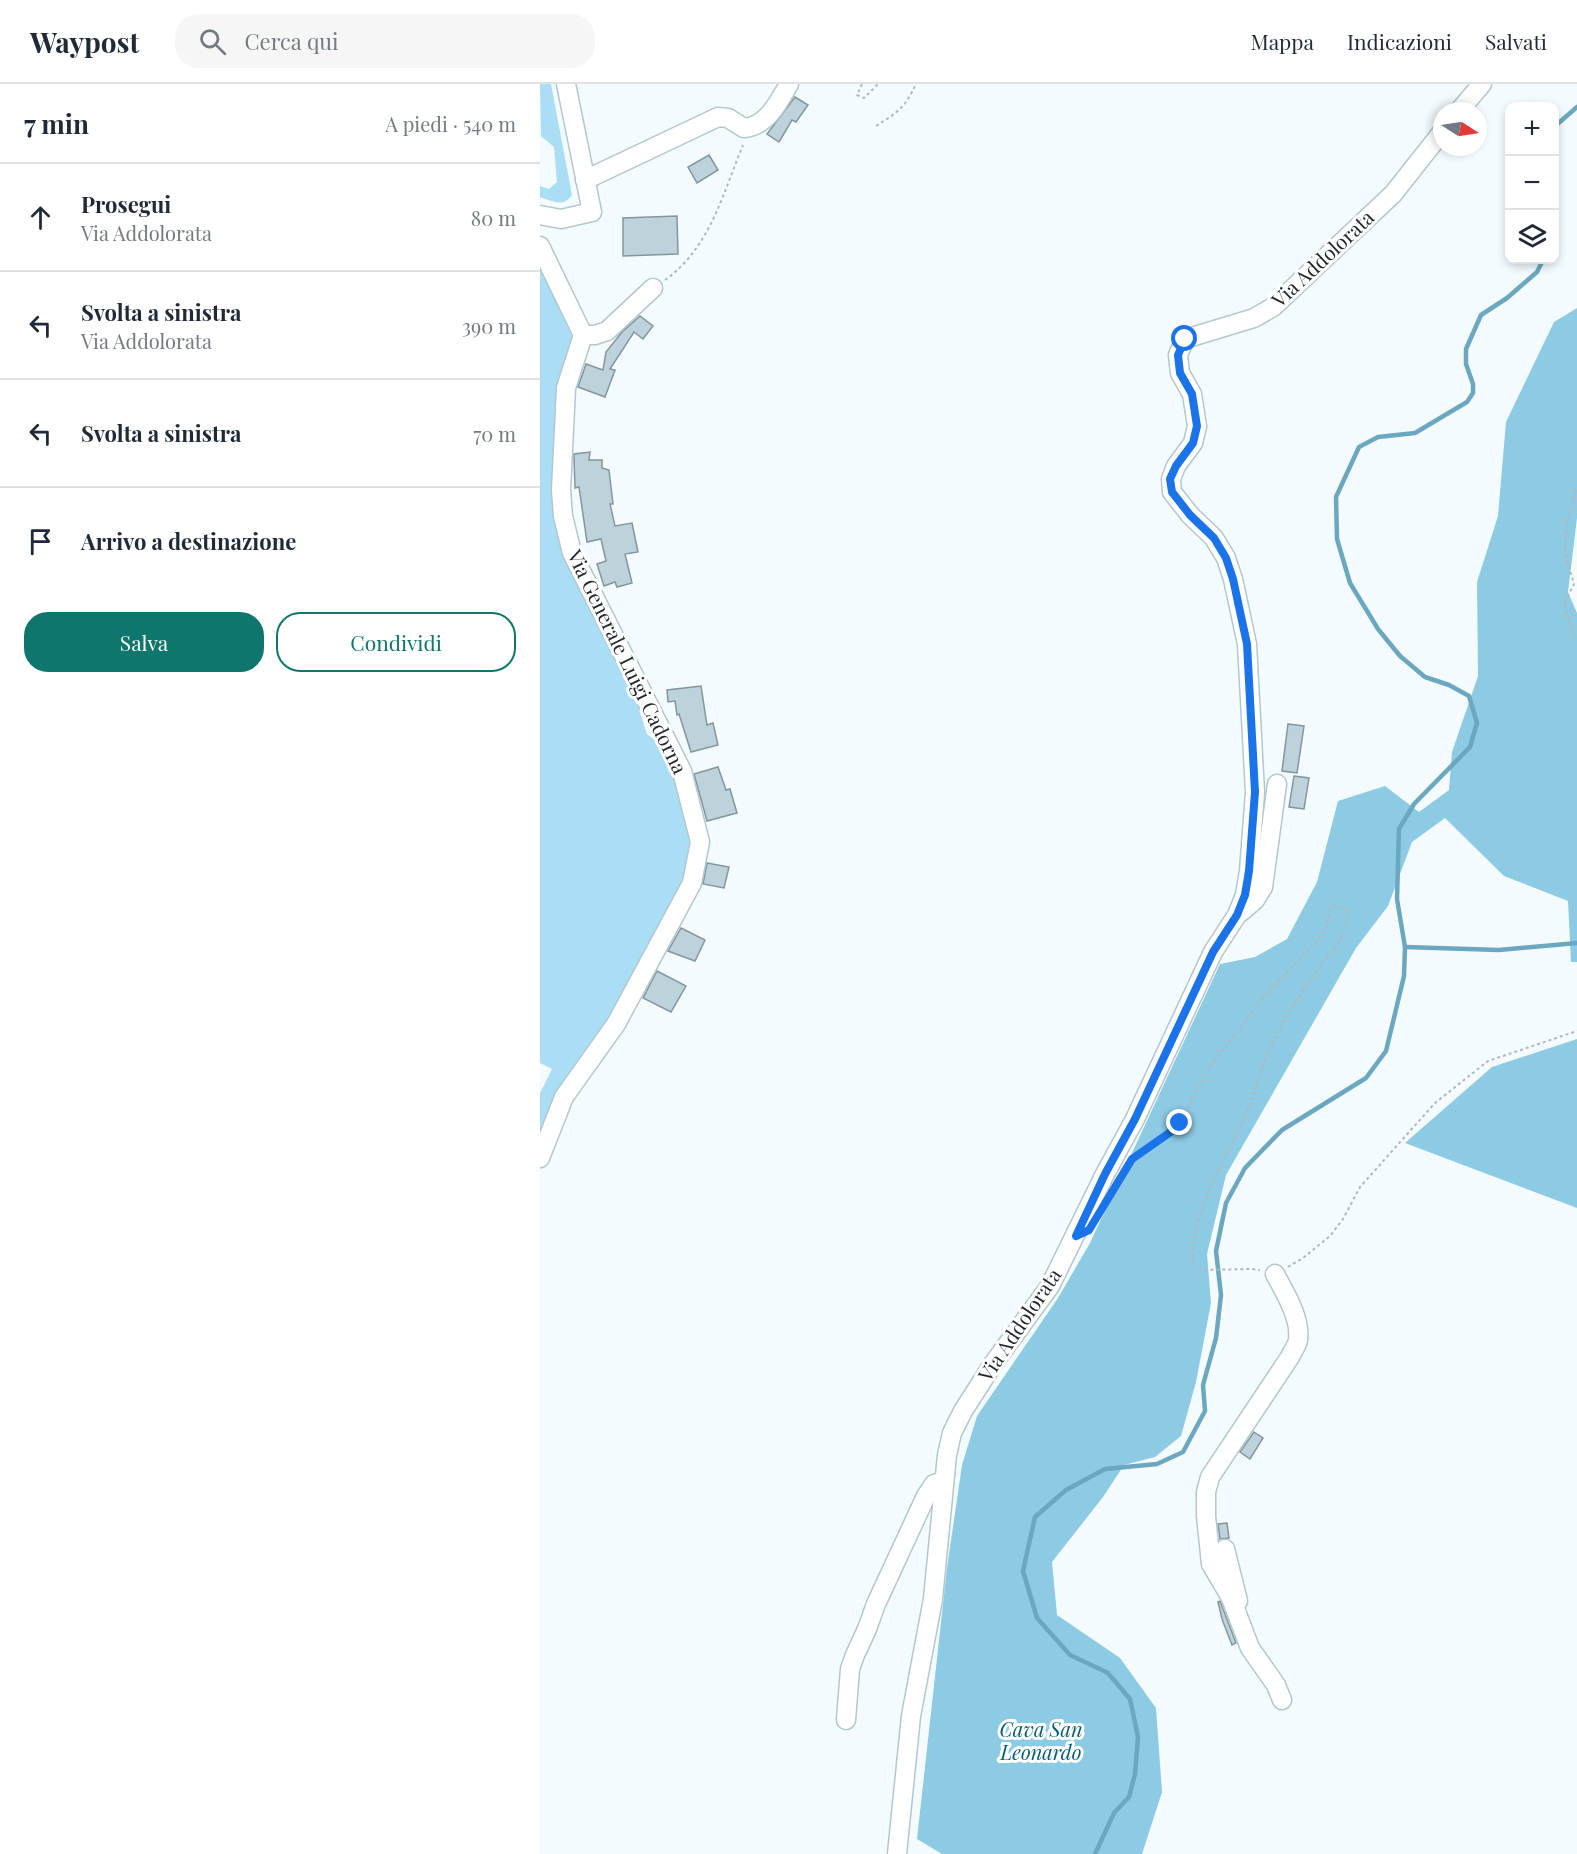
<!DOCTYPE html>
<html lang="it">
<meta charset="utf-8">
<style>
body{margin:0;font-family:"Playfair Display",serif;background:#f6f6f7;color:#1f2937}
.controls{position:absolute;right:18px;top:18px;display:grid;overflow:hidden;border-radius:12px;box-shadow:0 3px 9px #0003}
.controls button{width:54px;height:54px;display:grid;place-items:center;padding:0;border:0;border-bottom:2px solid #e0e1e3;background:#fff;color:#1f2937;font:30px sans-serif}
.compass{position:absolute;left:893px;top:18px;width:54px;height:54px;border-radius:50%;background:#fff;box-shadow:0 3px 9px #0003;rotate:102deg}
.stop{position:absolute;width:18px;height:18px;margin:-14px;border:4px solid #1a73e8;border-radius:50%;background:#fff}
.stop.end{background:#1a73e8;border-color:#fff;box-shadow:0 2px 6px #0008}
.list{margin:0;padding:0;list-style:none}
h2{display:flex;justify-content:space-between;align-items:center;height:78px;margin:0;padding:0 24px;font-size:26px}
h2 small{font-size:20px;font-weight:400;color:#747a83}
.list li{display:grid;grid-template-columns:39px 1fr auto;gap:18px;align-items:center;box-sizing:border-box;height:108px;padding:0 24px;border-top:2px solid #e0e1e3}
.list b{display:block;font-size:22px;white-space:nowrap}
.list p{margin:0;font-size:20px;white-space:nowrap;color:#747a83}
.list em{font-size:20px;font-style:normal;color:#747a83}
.actions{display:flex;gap:12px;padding:18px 24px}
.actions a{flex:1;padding:14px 0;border:2px solid #0f766e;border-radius:24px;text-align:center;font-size:21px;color:#0f766e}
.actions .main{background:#0f766e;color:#fff}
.icon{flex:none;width:33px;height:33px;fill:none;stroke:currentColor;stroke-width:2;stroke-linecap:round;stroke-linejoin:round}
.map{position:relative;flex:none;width:1037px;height:1770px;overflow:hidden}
header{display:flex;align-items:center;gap:36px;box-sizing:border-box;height:84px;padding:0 30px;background:#fff;border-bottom:2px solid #e0e1e3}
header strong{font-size:28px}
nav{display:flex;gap:33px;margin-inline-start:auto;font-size:21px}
.search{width:420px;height:54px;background:#f6f6f7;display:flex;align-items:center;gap:15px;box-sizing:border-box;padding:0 21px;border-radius:24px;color:#747a83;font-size:22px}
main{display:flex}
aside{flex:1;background:#fff}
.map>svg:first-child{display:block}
.green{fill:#aadef4}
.forest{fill:#8dcae3}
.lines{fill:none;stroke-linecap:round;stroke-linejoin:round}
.stream{stroke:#6ba7bf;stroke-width:4.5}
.building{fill:#bed2db;stroke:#83969e;stroke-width:1.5}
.minor-casing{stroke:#b3c7cf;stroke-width:21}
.path{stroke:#b0b8bc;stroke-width:2;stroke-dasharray:3 3;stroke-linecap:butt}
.minor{stroke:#fff;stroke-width:18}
.route{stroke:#1a73e8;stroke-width:8}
.labels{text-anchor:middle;stroke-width:6;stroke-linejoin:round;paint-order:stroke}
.street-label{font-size:20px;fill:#1f272a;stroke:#fff}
.park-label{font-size:20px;font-style:italic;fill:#065b73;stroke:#fff}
</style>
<header>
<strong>Waypost</strong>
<div class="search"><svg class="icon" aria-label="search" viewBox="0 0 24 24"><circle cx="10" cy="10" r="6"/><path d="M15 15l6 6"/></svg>Cerca qui</div>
<nav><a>Mappa</a><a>Indicazioni</a><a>Salvati</a></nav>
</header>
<main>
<aside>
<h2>7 min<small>A piedi · 540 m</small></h2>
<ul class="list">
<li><svg class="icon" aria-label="ahead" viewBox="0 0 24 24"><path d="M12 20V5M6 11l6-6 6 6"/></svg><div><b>Prosegui</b><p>Via Addolorata</p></div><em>80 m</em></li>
<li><svg class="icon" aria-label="left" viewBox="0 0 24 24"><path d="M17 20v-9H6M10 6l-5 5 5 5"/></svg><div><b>Svolta a sinistra</b><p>Via Addolorata</p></div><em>390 m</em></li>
<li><svg class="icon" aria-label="left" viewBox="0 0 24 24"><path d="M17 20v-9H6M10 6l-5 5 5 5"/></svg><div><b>Svolta a sinistra</b></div><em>70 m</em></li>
<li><svg class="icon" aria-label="arrive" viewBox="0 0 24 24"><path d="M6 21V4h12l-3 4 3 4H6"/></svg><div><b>Arrivo a destinazione</b></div></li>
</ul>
<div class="actions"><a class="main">Salva</a><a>Condividi</a></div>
</aside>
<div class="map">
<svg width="1037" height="1770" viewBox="0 0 1037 1770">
<rect width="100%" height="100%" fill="#f3fbff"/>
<g class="green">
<path d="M 0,0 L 11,0 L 32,111 C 24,124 12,117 0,113 L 0,102 L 9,105 L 17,98 L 14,63 L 1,52 Z"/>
<polygon points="0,177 34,247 13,396 93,607 107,650 123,663 143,705 153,767 148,797 0,1059 0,1009 12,985 0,979"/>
</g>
<g class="forest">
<polygon points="1037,224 1037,434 1028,508 1037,529 1037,878 1031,878 1028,817 964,792 905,734 872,758 848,822 816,864 686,1091 667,1170 671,1219 656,1298 641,1352 615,1373 584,1381 563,1413 512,1478 517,1531 580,1574 616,1624 622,1708 602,1770 402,1770 377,1755 407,1484 422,1381 437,1332 518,1214 550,1159 680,880 715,873 747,855 777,798 798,717 845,702 879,728 909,706 912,668 938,592 937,498 958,432 966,338 1014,238"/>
<polygon points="1037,955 1037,1124 865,1059 952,983"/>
</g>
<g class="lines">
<g class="stream">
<polyline points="1014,43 1037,23"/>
<polyline points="865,863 959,866 1037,859"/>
<polyline points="555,1770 574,1729 589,1713 595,1690 598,1653 590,1615 568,1589 530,1571 497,1534 483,1487 495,1433 526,1406 565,1385 617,1380 643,1368 665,1327 663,1301 676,1254 681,1211 676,1167 686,1119 705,1084 742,1046 826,994 846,967 864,892 865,863 857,815 859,745 874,720 930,663 937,639 929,612 909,601 885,593 860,572 838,545 810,499 797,455 796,413 819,363 838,353 875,349 927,318 933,309 933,300 926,280 926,265 941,231 967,214 997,188 1003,176"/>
</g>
</g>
<g class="building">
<polygon points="255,13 268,21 256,38 252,36 239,58 227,50"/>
<polygon points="169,71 178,86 157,99 148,83"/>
<polygon points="137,132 138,170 83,172 83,134"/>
<polygon points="100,232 113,242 103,255 94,248 70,285 75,286 65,313 38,303 46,280 63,286 66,268 82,248"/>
<polygon points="50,368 49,376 62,376 62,384 69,386 73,420 70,420 75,442 92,439 98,468 85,470 92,499 77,503 75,498 64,502 57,480 66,477 61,455 47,458 39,403 35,404 34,373 34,370"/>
<polygon points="161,602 167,641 173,639 178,661 151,668 139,630 137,631 135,617 128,618 127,606"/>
<polygon points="748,640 764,642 757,689 742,687"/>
<polygon points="178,683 186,706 190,705 197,729 167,737 154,690"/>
<polygon points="754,692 769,694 764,725 749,723"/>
<polygon points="167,779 189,783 184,804 163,800"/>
<polygon points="141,844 165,856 155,877 128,867"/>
<polygon points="117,887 146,902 131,928 103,914"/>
<polygon points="714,1348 723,1354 710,1375 700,1368"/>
<polygon points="687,1439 689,1454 680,1455 678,1440"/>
<polygon points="680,1517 696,1559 692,1561 682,1535 678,1518"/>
</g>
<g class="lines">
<g class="minor-casing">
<g id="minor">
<polyline points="919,27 942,0"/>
<path d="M 45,96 L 178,33 L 188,34 L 204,44 C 227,42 238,19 249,0"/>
<polyline points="0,131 21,135 52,128 26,0"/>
<polyline points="0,162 43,251 26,304 21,406 23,432 32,469 142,687 160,758 152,799 76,940 24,1013 0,1074"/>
<polyline points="43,251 55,251 67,247 113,204"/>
<polyline points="701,828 715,816 723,803 737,700"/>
<path d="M 735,1190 C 745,1209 761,1234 758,1256 C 757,1262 752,1268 750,1273 L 670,1393 L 666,1408 L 666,1432 L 671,1480 L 691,1514 L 710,1564 L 736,1601 L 742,1616"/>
<polyline points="685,1465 698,1517"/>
<polyline points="306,1636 310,1585 315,1571 327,1545 336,1520 386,1412 394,1400 404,1397"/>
<polyline points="357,1770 371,1632 393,1515 407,1371 412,1349 423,1327 453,1280 510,1202 565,1090 595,1035 673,868 697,831 705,811 709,787 715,708 707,560 693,495 686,474 674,454 650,431 632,408 631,395 636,382 653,359 657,342 652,310 640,289 638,271 645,255 714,234 733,223 853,110 902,48"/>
</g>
</g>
<g class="path">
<polyline points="322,0 317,11 324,14 338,0"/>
<path d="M 336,42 C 358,28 364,25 376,0"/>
<path d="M 125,196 C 170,164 183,109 203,61"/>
<polyline points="1036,406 1027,436 1025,469 1034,500 1024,519 1033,550 1037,555"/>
<path d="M 591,1076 L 640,1039 L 670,983 L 721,916 L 785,848 L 790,827 L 794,822 L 806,824 C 815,847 783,877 771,895 C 755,917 740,941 729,966 C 720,985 715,1007 707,1027 C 690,1069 647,1135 653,1181 L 662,1186 L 712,1185 L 720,1186"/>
<polyline points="748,1183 763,1174 790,1152 803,1135 820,1103 895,1019 948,977 1037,947"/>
</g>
<use href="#minor" class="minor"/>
</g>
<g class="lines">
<polyline class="route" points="640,1039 632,1047 592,1075 549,1146 536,1152 565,1090 595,1035 673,868 697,831 705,811 709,787 715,708 707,560 693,495 686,474 674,454 650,431 632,408 630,395 636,382 653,359 657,342 652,310 640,289 638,271 645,255"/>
</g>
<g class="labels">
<g class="street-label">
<text transform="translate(783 175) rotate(-43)" y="7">Via Addolorata</text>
<text transform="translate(87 578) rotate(64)" y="7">Via Generale Luigi Cadorna</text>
<text transform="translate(480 1241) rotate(-56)" y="7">Via Addolorata</text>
</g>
<g class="park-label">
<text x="501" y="1653">Cava San<tspan x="501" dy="23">Leonardo</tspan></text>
</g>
</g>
</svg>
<div class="controls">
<button>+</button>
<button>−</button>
<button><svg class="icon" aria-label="layers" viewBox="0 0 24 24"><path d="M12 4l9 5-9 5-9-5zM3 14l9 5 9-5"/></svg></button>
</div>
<svg class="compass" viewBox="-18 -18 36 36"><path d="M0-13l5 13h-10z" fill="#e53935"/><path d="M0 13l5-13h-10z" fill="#747a83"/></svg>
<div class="stop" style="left:645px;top:255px"></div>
<div class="stop end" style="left:640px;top:1039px"></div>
</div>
</main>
